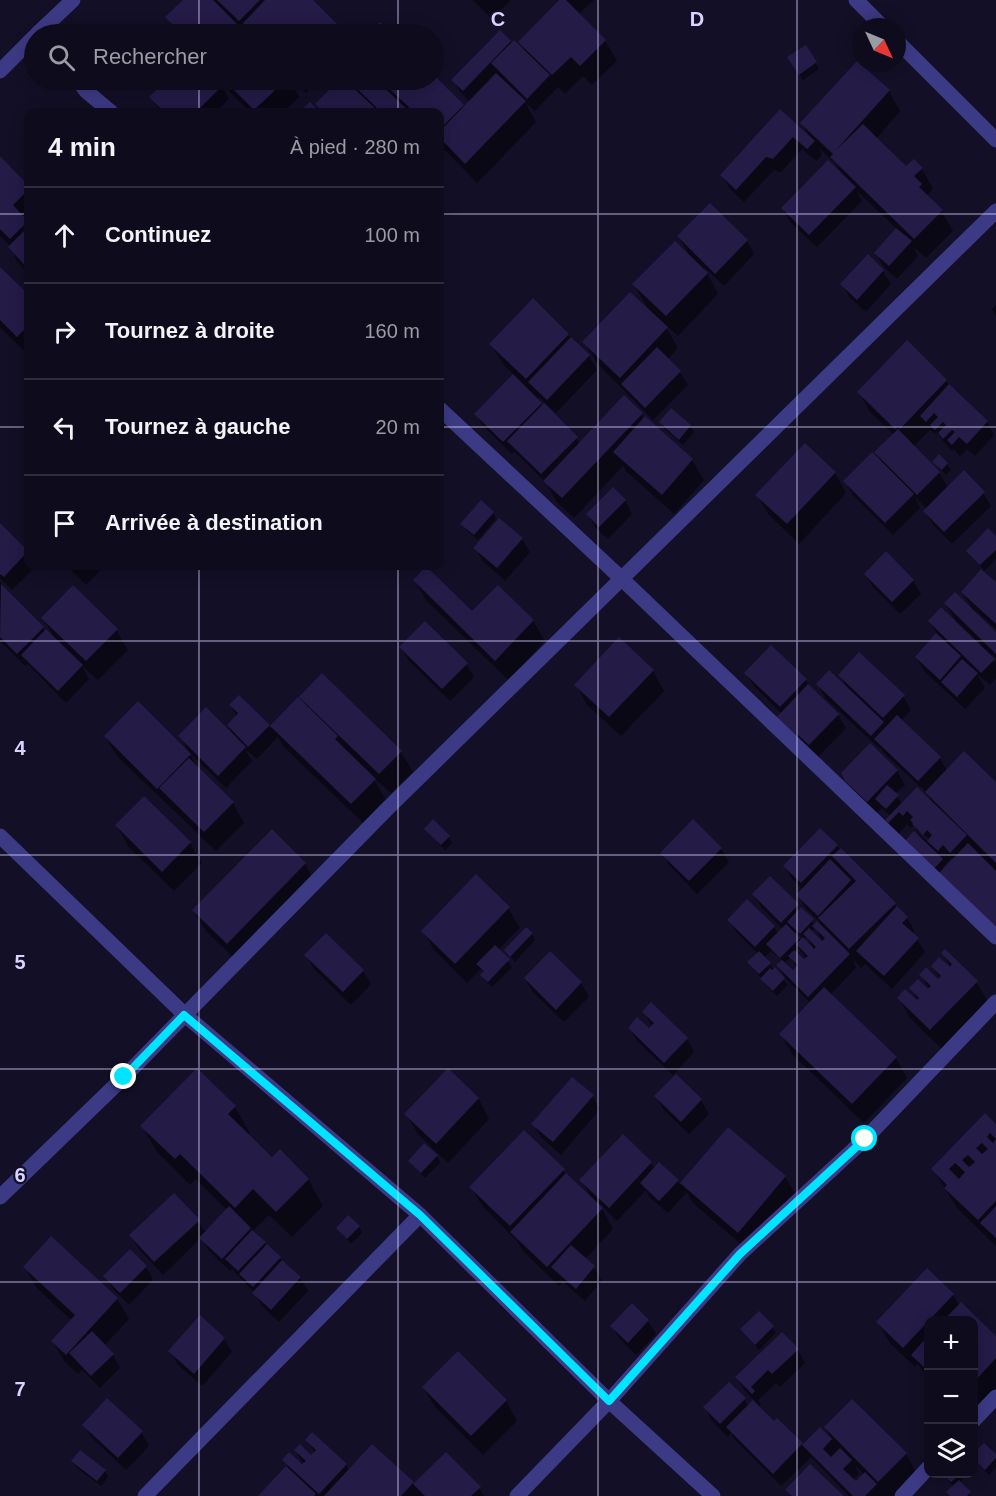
<!DOCTYPE html>
<html lang="fr">
<meta charset="utf-8">
<style>
body{margin:0;font-family:Helvetica,sans-serif;background:#1c1929;color:#f1f3f6}
.controls{position:absolute;right:18px;bottom:18px;display:grid;overflow:hidden;border-radius:12px;box-shadow:0 3px 15px #0003}
.controls button{width:54px;height:54px;display:grid;place-items:center;padding:0;border:0;border-bottom:2px solid #2e2b3b;background:#0e0b1c;color:#f1f3f6;font:30px sans-serif}
.compass{position:absolute;left:852px;top:18px;width:54px;height:54px;border-radius:50%;background:#0e0b1c;box-shadow:0 3px 15px #0003;rotate:134deg}
.stop{position:absolute;width:18px;height:18px;margin:-14px;border:4px solid #00e5ff;border-radius:50%;background:#fff}
.stop.end{background:#00e5ff;border-color:#fff;box-shadow:0 2px 6px #0008}
.list{margin:0;padding:0;list-style:none}
h2{display:flex;justify-content:space-between;align-items:center;height:78px;margin:0;padding:0 24px;font-size:26px}
h2 small{font-size:20px;font-weight:400;color:#9b9ba3}
.list li{display:grid;grid-template-columns:39px 1fr auto;gap:18px;align-items:center;box-sizing:border-box;height:96px;padding:0 24px;border-top:2px solid #2e2b3b}
.list b{display:block;font-size:22px;white-space:nowrap}
.list em{font-size:20px;font-style:normal;color:#9b9ba3}
.icon{flex:none;width:33px;height:33px;fill:none;stroke:currentColor;stroke-width:2;stroke-linecap:round;stroke-linejoin:round}
.map{position:relative;flex:none;width:996px;height:1496px;overflow:hidden}
.search{position:absolute;background:#0e0b1c;box-shadow:0 3px 15px #0003;left:24px;top:24px;width:420px;height:66px;display:flex;align-items:center;gap:15px;box-sizing:border-box;padding:0 21px;border-radius:33px;color:#9b9ba3;font-size:22px}
.panel{position:absolute;background:#0e0b1c;box-shadow:0 3px 15px #0003;left:24px;top:108px;width:420px;height:462px;border-radius:12px}
.map>svg:first-child{display:block}
.shadow{fill:#0007;fill-rule:evenodd}
.building{fill:#241b47;fill-rule:evenodd}
.lines{fill:none;stroke-linecap:round;stroke-linejoin:round}
.minor{stroke:#3d3a85;stroke-width:15}
.route{stroke:#00e5ff;stroke-width:8}
.grid{fill:none;stroke:#d9d4ff;stroke-width:1.5;stroke-opacity:0.55}
.grid-label{font-size:20px;text-anchor:middle;font-weight:bold;fill:#d9d4ff;stroke:#130f26;stroke-width:4.5;stroke-linejoin:round;paint-order:stroke}
</style>
<div class="map">
<svg width="996" height="1496" viewBox="0 0 996 1496">
<rect width="100%" height="100%" fill="#130f26"/>
<g class="shadow">
<polygon points="185,0 310,0 339,28 343,34 179,34 167,17"/>
<polygon points="473,0 509,0 510,1 492,19"/>
<polygon points="557,0 594,0 579,14 605,41 617,61 592,85 583,76 565,94 558,87 535,111 525,102 536,122 477,183 440,145 440,112 322,112 317,104 342,80 352,88 348,80 434,80 434,77 465,108 470,102 461,93 453,80 500,32 512,43 526,53 520,42 559,2"/>
<polygon points="806,47 819,69 803,80 793,64"/>
<polygon points="857,63 889,91 900,111 876,139 906,168 922,169 933,189 927,195 941,211 953,231 926,258 913,246 918,256 897,279 883,266 876,253 897,229 857,191 862,201 817,247 790,222 783,208 842,174 836,164 819,148 822,155 816,161 802,149 781,172 774,170 744,202 730,189 722,175 780,111 810,137 802,124"/>
<polygon points="170,80 215,80 220,84 218,80 289,80 299,97 284,112 250,112 221,83 229,99 216,112 161,112 151,97"/>
<polygon points="293,80 320,80 306,93"/>
<polygon points="0,158 28,187 28,273 17,261 11,247 0,236"/>
<polygon points="440,234 444,242 440,247"/>
<polygon points="678,236 747,241 754,254 724,286 704,267 718,294 678,336 664,324 678,348 668,359 680,372 688,385 653,420 596,362 584,342 649,310 634,285 690,256"/>
<polygon points="0,269 28,297 28,355 0,327"/>
<polygon points="883,271 891,284 866,312 850,298 842,284"/>
<polygon points="996,305 996,315 992,309"/>
<polygon points="568,335 589,356 597,370 556,413 539,397 537,400 576,438 580,444 642,414 644,419 692,460 704,480 674,514 627,472 623,466 574,518 556,501 547,484 514,451 512,454 484,427 476,414 514,375 503,364 491,344"/>
<polygon points="907,343 946,381 950,387 987,421 994,435 975,456 967,449 960,457 954,449 952,451 948,447 936,432 935,434 930,430 913,447 939,473 948,488 983,493 991,506 952,544 933,525 925,511 927,509 915,497 920,508 893,535 853,495 845,481 883,465 876,452 894,435 870,412 859,392"/>
<polygon points="671,410 690,426 694,432 683,445 664,428 660,422"/>
<polygon points="934,462 947,464 951,470 946,475"/>
<polygon points="835,473 846,493 799,544 769,515 757,495"/>
<polygon points="625,500 632,514 608,539 596,528 588,515"/>
<polygon points="493,513 496,519 478,540 466,530 462,524"/>
<polygon points="0,525 28,552 28,566 36,566 12,590 0,578"/>
<polygon points="522,539 530,552 505,581 483,561 475,548"/>
<polygon points="996,539 996,559 983,572 996,584 996,629 976,611 974,613 996,634 996,658 990,653 996,664 996,678 990,685 977,674 985,688 965,709 924,671 916,657 937,634 930,621 957,623 945,603 973,610 962,592 983,569 968,551"/>
<polygon points="67,566 105,566 86,585"/>
<polygon points="865,574 913,580 921,594 900,614 873,587"/>
<polygon points="415,580 472,613 498,587 533,621 545,641 508,680 426,600"/>
<polygon points="0,581 4,589 46,632 55,639 43,618 116,630 128,650 98,680 81,665 89,679 66,703 28,664 25,666 0,641"/>
<polygon points="401,648 466,664 474,677 450,701 409,661"/>
<polygon points="653,671 664,691 621,736 587,705 576,685"/>
<polygon points="746,673 806,680 810,688 838,715 846,728 817,758 802,751 782,714 754,686"/>
<path d="M 840,675 L 903,696 L 911,710 L 901,721 L 940,758 L 947,771 L 996,784 L 996,942 L 937,875 L 918,833 L 927,841 L 929,839 L 920,830 L 918,832 L 914,825 L 911,828 L 907,824 L 897,836 L 887,820 L 891,816 L 882,808 L 875,815 L 855,794 L 846,780 L 870,746 L 897,771 L 905,785 L 895,794 L 902,804 L 933,804 L 927,793 L 884,753 L 880,747 L 879,748 L 825,698 L 818,684 L 848,689 ZM 951,858 L 954,860 L 945,869 L 943,867 Z"/>
<polygon points="301,697 401,752 413,772 391,793 372,776 386,800 363,823 283,746 278,737 257,759 245,749 252,761 226,788 189,752 180,736 235,737 228,725 237,716 230,705 270,728 298,699 306,706"/>
<polygon points="105,736 189,753 198,768 233,803 244,823 216,851 117,756"/>
<polygon points="693,821 721,849 729,862 697,894 670,866 662,853"/>
<polygon points="117,826 190,843 202,863 174,891 128,846"/>
<polygon points="426,829 449,837 452,843 445,850"/>
<path d="M 837,846 L 907,918 L 914,931 L 912,934 L 917,939 L 925,952 L 892,989 L 865,964 L 861,968 L 853,959 L 856,968 L 830,995 L 896,1058 L 907,1078 L 864,1123 L 792,1054 L 781,1034 L 811,1003 L 786,979 L 778,966 L 783,961 L 771,951 L 764,958 L 788,985 L 777,996 L 766,985 L 749,962 L 758,954 L 737,933 L 729,920 L 774,927 L 778,934 L 783,929 L 762,908 L 754,895 L 770,878 L 815,925 L 819,921 L 806,909 L 798,895 L 803,890 L 792,879 L 785,866 ZM 815,928 L 825,945 L 811,932 ZM 797,932 L 803,939 L 801,941 L 796,933 ZM 807,937 L 814,949 L 803,940 ZM 799,948 L 809,964 L 795,952 ZM 791,957 L 797,968 L 793,972 L 784,964 Z"/>
<polygon points="305,864 316,884 239,963 206,931 194,911"/>
<polygon points="508,908 520,928 498,950 512,967 492,987 486,981 482,975 484,973 481,969 467,983 435,951 423,931"/>
<polygon points="532,934 535,940 515,962 506,950"/>
<polygon points="550,953 581,983 589,997 564,1022 533,992 525,979"/>
<polygon points="943,953 976,982 988,1002 942,1049 910,1018 899,998 920,1003 911,988 932,993 921,975 938,981 940,979 933,966 953,971"/>
<polygon points="306,955 363,971 371,984 351,1005 314,969"/>
<polygon points="644,1012 687,1039 694,1052 673,1075 637,1041 629,1028 649,1030 652,1026"/>
<polygon points="197,1070 235,1107 250,1133 248,1135 272,1159 308,1179 323,1206 292,1237 269,1215 252,1231 300,1278 308,1291 279,1322 262,1306 254,1292 232,1269 230,1271 209,1251 201,1238 163,1275 139,1249 131,1236 198,1221 206,1233 227,1210 196,1179 190,1185 157,1152 142,1126"/>
<polygon points="676,1076 701,1100 709,1114 689,1134 664,1110 656,1097"/>
<polygon points="592,1096 600,1109 561,1155 541,1137 533,1124"/>
<polygon points="478,1098 489,1119 448,1163 418,1134 406,1114"/>
<polygon points="996,1126 996,1246 957,1208 933,1169"/>
<polygon points="728,1129 785,1177 797,1197 750,1252 693,1203 687,1192 668,1213 649,1197 646,1190 617,1221 599,1203 613,1229 585,1259 594,1267 602,1281 585,1301 563,1282 559,1286 524,1252 517,1241 483,1207 471,1187 563,1170 567,1177 592,1199 581,1180 623,1136 651,1163 655,1169 678,1181 680,1185"/>
<polygon points="437,1156 440,1163 425,1178 410,1161"/>
<polygon points="359,1226 362,1233 351,1244 338,1228"/>
<polygon points="51,1239 117,1299 129,1319 104,1346 113,1355 120,1368 100,1388 82,1370 78,1374 65,1362 53,1342 72,1321 36,1287 25,1267"/>
<polygon points="146,1267 153,1280 129,1305 113,1289 105,1276"/>
<polygon points="953,1295 960,1306 996,1338 996,1390 974,1414 974,1320 928,1320 928,1378 918,1364 915,1367 890,1343 878,1323"/>
<polygon points="632,1306 648,1321 656,1334 636,1355 620,1339 612,1326"/>
<polygon points="772,1327 776,1333 759,1350 742,1329"/>
<polygon points="224,1339 232,1352 202,1386 178,1365 170,1351"/>
<path d="M 798,1350 L 805,1363 L 780,1387 L 776,1383 L 758,1400 L 761,1405 L 758,1408 L 774,1424 L 777,1420 L 803,1446 L 820,1430 L 834,1442 L 825,1428 L 906,1454 L 917,1474 L 895,1496 L 849,1496 L 811,1457 L 781,1486 L 735,1440 L 731,1433 L 728,1437 L 712,1421 L 705,1408 L 744,1399 L 749,1407 L 755,1401 L 745,1391 L 737,1378 ZM 855,1465 L 864,1475 L 856,1484 L 853,1480 L 859,1474 Z"/>
<polygon points="423,1387 506,1401 517,1421 483,1455 435,1407"/>
<polygon points="84,1425 141,1432 149,1446 126,1470 92,1438"/>
<polygon points="307,1440 346,1465 349,1471 413,1482 414,1485 446,1454 479,1488 484,1496 260,1496 288,1466 284,1460 306,1469 296,1451 312,1457 315,1453"/>
<polygon points="984,1445 996,1456 996,1468 989,1475 974,1458"/>
<polygon points="73,1462 105,1471 108,1477 101,1486 77,1468"/>
<polygon points="941,1474 958,1474 963,1480 960,1483 971,1496 950,1496 954,1486"/>
</g>
<g class="building">
<polygon points="183,0 213,0 237,24 227,34 182,34 165,17"/>
<polygon points="217,0 260,0 239,21"/>
<polygon points="265,0 313,0 340,27 333,34 254,34 243,23"/>
<polygon points="559,0 566,0 606,40 580,66 571,57 552,75 518,42"/>
<polygon points="380,22 393,34 368,34"/>
<polygon points="240,27 248,34 232,34"/>
<polygon points="500,30 511,41 463,91 451,80"/>
<polygon points="514,40 550,75 527,99 491,63"/>
<polygon points="806,45 817,62 799,75 787,57"/>
<polygon points="857,61 890,90 836,150 863,124 906,166 914,159 923,168 914,176 922,184 919,187 943,210 914,239 830,157 833,154 800,123"/>
<polygon points="496,73 526,101 465,164 440,138 440,131"/>
<polygon points="434,75 464,105 440,129 440,112 414,112 380,80 434,80"/>
<polygon points="167,80 217,80 223,85 196,112 164,112 149,97"/>
<polygon points="224,80 286,80 254,110"/>
<polygon points="339,80 345,80 379,112 324,112 315,104"/>
<polygon points="348,80 376,80 410,112 381,112"/>
<polygon points="310,102 320,112 299,112"/>
<polygon points="780,109 815,141 807,149 793,137 773,159 766,157 736,190 720,175"/>
<polygon points="0,156 28,185 28,190 13,205 28,221 10,239 0,229"/>
<polygon points="828,160 856,187 809,235 781,208"/>
<polygon points="710,203 748,240 715,274 677,236"/>
<polygon points="28,227 28,269 8,247"/>
<polygon points="896,228 912,241 889,266 874,253"/>
<polygon points="675,241 708,273 666,316 632,284"/>
<polygon points="868,254 884,270 857,300 840,284"/>
<polygon points="0,267 28,294 28,326 17,337 0,320"/>
<polygon points="630,292 668,327 620,378 582,342"/>
<polygon points="533,298 569,334 526,379 489,344"/>
<polygon points="571,337 590,355 547,400 528,382"/>
<polygon points="907,340 947,380 900,429 898,426 895,429 857,392"/>
<polygon points="657,347 681,371 645,408 621,384"/>
<polygon points="513,374 542,403 503,442 474,414"/>
<polygon points="949,384 988,421 967,444 959,437 952,445 947,440 955,432 952,430 943,439 938,433 946,425 943,422 935,430 930,425 938,417 934,413 926,422 920,416"/>
<polygon points="624,395 643,413 562,498 543,481"/>
<polygon points="544,403 578,437 541,474 507,441"/>
<polygon points="671,408 691,425 679,440 659,422"/>
<polygon points="645,416 693,459 662,495 613,452"/>
<polygon points="898,429 940,472 917,495 874,452"/>
<polygon points="805,443 836,472 787,524 755,495"/>
<polygon points="872,452 914,494 885,523 843,481"/>
<polygon points="939,454 948,463 942,470 932,462"/>
<polygon points="964,470 985,492 944,532 923,511"/>
<polygon points="613,487 626,500 599,527 586,514"/>
<polygon points="481,500 494,512 474,535 460,524"/>
<polygon points="499,518 523,538 497,568 473,548"/>
<polygon points="0,523 28,551 4,577 0,574"/>
<polygon points="988,528 996,536 996,550 980,565 966,551"/>
<polygon points="886,551 914,580 892,602 864,574"/>
<polygon points="426,566 472,611 498,585 534,620 495,661 413,580"/>
<polygon points="981,569 996,582 996,624 961,592"/>
<polygon points="1,584 44,627 17,654 0,637"/>
<polygon points="73,585 118,629 86,661 41,618"/>
<polygon points="955,592 996,632 996,654 944,603"/>
<polygon points="941,607 995,659 981,673 928,621"/>
<polygon points="425,621 468,663 442,689 399,647"/>
<polygon points="46,629 83,665 58,691 21,655"/>
<polygon points="936,633 961,656 940,680 915,657"/>
<polygon points="619,637 654,670 609,717 574,685"/>
<polygon points="771,645 807,679 780,707 744,673"/>
<polygon points="859,652 905,695 883,718 838,675"/>
<polygon points="962,659 978,673 957,697 941,682"/>
<polygon points="829,670 884,722 871,736 816,684"/>
<polygon points="322,673 402,751 379,774 299,697"/>
<polygon points="808,684 839,714 809,745 798,735 794,739 774,720"/>
<polygon points="239,695 270,725 248,747 227,725 238,713 229,705"/>
<polygon points="298,697 338,736 335,739 376,779 351,804 270,726"/>
<polygon points="138,701 191,754 157,789 104,736"/>
<polygon points="206,707 246,747 218,776 178,736"/>
<polygon points="897,715 941,757 918,781 874,739"/>
<polygon points="870,743 898,770 867,802 845,781 841,773"/>
<polygon points="964,751 996,782 996,863 925,792"/>
<polygon points="189,758 234,802 204,832 159,788"/>
<polygon points="887,785 899,795 886,809 875,799"/>
<polygon points="917,787 967,835 950,853 943,845 938,851 927,841 932,835 927,830 923,835 912,824 913,823 910,820 913,817 907,811 903,816 899,812 888,823 885,820"/>
<polygon points="144,796 191,842 162,872 115,825"/>
<polygon points="433,819 450,836 441,845 424,829"/>
<polygon points="693,819 722,848 689,881 660,853"/>
<polygon points="820,828 838,845 801,883 783,866"/>
<polygon points="272,829 306,863 227,944 192,910"/>
<polygon points="914,831 943,859 932,871 902,844"/>
<polygon points="968,843 996,871 996,927 936,876"/>
<polygon points="841,848 896,903 849,949 818,918 856,881 832,856"/>
<polygon points="830,859 851,880 818,916 796,895"/>
<polygon points="476,874 510,907 455,964 421,931"/>
<polygon points="770,876 799,904 781,923 752,894"/>
<polygon points="747,899 775,926 755,947 727,920"/>
<polygon points="897,906 908,917 902,923 919,938 884,976 856,951"/>
<polygon points="801,907 814,919 800,934 787,922"/>
<polygon points="817,921 850,954 808,997 776,965 782,960 793,970 798,965 788,956 794,950 804,959 808,956 796,944 803,937 814,949 816,947 803,934 809,928 822,941 825,938 812,926"/>
<polygon points="786,924 800,938 780,958 766,944"/>
<polygon points="526,927 533,933 510,957 504,950"/>
<polygon points="326,933 364,970 343,992 304,955"/>
<polygon points="495,945 510,959 488,982 480,975 484,971 476,964"/>
<polygon points="945,949 978,981 930,1030 897,998 905,989 917,1000 919,998 909,988 918,979 928,989 931,986 919,975 926,967 938,979 941,976 931,966 939,957 950,967 952,964 941,953"/>
<polygon points="550,951 582,982 556,1010 524,978"/>
<polygon points="759,951 771,963 759,974 747,962"/>
<polygon points="775,967 785,978 773,991 760,979 770,968 772,970"/>
<polygon points="824,987 897,1057 852,1104 779,1034"/>
<polygon points="651,1002 688,1038 664,1063 628,1028 637,1017 649,1028 654,1023 642,1012"/>
<polygon points="197,1068 236,1106 228,1114 272,1157 280,1149 309,1179 276,1212 253,1189 235,1208 180,1154 175,1159 140,1126"/>
<polygon points="448,1068 479,1098 436,1144 404,1114"/>
<polygon points="676,1074 702,1099 681,1122 654,1096"/>
<polygon points="572,1077 594,1095 553,1142 531,1124"/>
<path d="M 985,1113 L 996,1124 L 996,1139 L 990,1133 L 987,1137 L 993,1143 L 996,1139 L 996,1201 L 978,1220 L 944,1188 L 947,1185 L 931,1169 ZM 982,1143 L 988,1149 L 982,1154 L 976,1148 ZM 968,1155 L 975,1162 L 969,1167 L 962,1160 ZM 955,1163 L 965,1172 L 959,1179 L 949,1169 Z"/>
<polygon points="728,1127 786,1176 738,1233 680,1183"/>
<polygon points="524,1130 565,1169 510,1226 469,1187"/>
<polygon points="623,1134 652,1162 609,1208 579,1180"/>
<polygon points="424,1143 438,1155 421,1173 408,1161"/>
<polygon points="659,1162 679,1180 659,1201 640,1183"/>
<polygon points="566,1173 603,1208 547,1267 510,1232"/>
<polygon points="174,1193 200,1220 154,1262 129,1235"/>
<polygon points="229,1206 251,1228 222,1259 199,1238"/>
<polygon points="996,1206 996,1238 980,1223"/>
<polygon points="348,1215 360,1226 347,1239 336,1228"/>
<polygon points="252,1230 266,1242 238,1271 225,1259"/>
<polygon points="51,1236 118,1298 66,1355 51,1341 75,1315 23,1267"/>
<polygon points="267,1244 281,1257 253,1287 239,1274"/>
<polygon points="571,1245 595,1266 576,1289 551,1267"/>
<polygon points="130,1249 147,1266 120,1293 103,1276"/>
<polygon points="282,1260 301,1277 271,1310 252,1293"/>
<polygon points="927,1268 954,1294 903,1348 876,1322"/>
<polygon points="961,1302 996,1336 996,1358 974,1382 974,1320 944,1320"/>
<polygon points="632,1303 649,1320 628,1343 610,1326"/>
<polygon points="759,1311 774,1326 755,1345 740,1329"/>
<polygon points="200,1315 225,1338 194,1374 168,1351"/>
<polygon points="92,1331 114,1354 91,1376 69,1353"/>
<polygon points="782,1332 799,1349 772,1374 768,1370 751,1387 755,1391 752,1394 735,1377"/>
<polygon points="928,1336 928,1371 911,1355"/>
<polygon points="458,1351 507,1400 471,1436 422,1387"/>
<polygon points="729,1382 746,1398 720,1424 703,1407"/>
<polygon points="107,1398 143,1431 118,1458 82,1425"/>
<polygon points="852,1399 907,1453 878,1482 824,1427"/>
<polygon points="753,1400 774,1421 777,1418 803,1443 773,1474 726,1427"/>
<polygon points="820,1427 832,1439 823,1449 831,1457 840,1448 852,1460 843,1469 856,1481 865,1472 877,1484 865,1496 853,1496 802,1445"/>
<polygon points="312,1432 347,1464 319,1494 282,1460 289,1452 302,1464 306,1461 294,1450 300,1444 311,1455 316,1450 305,1440"/>
<polygon points="984,1443 996,1454 996,1458 985,1470 974,1459 974,1453"/>
<polygon points="372,1444 414,1482 401,1496 324,1496"/>
<polygon points="80,1450 106,1470 97,1481 71,1461"/>
<polygon points="446,1452 481,1487 471,1496 425,1496 413,1484"/>
<polygon points="810,1464 844,1496 792,1496 785,1490"/>
<polygon points="286,1466 316,1494 314,1496 258,1496"/>
<polygon points="942,1474 960,1474 951,1482"/>
<polygon points="959,1480 971,1492 967,1496 950,1496 946,1492"/>
</g>
<g class="lines">
<g class="minor">
<polyline points="856,0 883,27"/>
<polyline points="37,34 73,0"/>
<polyline points="897,41 996,140"/>
<polyline points="0,71 34,37"/>
<polyline points="78,80 86,91 111,112"/>
<polyline points="440,409 622,579 996,937"/>
<polyline points="0,836 185,1015 420,1215 609,1401 713,1496"/>
<polyline points="0,1197 124,1077 387,809 996,211"/>
<polyline points="974,1420 996,1397"/>
<polyline points="145,1496 420,1215"/>
<polyline points="517,1496 609,1401 740,1254 865,1139 996,1002"/>
<polyline points="902,1496 928,1468"/>
</g>
</g>
<g class="lines">
<polyline class="route" points="124,1077 184,1015 420,1215 609,1401 740,1254 865,1139"/>
</g>
<path class="grid" d="M 199,0 L 199,34M 398,0 L 398,34M 598,0 L 598,1496M 797,0 L 797,1496M 199,80 L 199,112M 398,80 L 398,112M 0,214 L 28,214M 440,214 L 996,214M 0,427 L 28,427M 440,427 L 996,427M 199,566 L 199,1496M 398,566 L 398,1496M 0,641 L 996,641M 0,855 L 996,855M 0,1069 L 996,1069M 0,1282 L 996,1282"/>
<g class="grid-label">
<text x="498" y="26">C</text>
<text x="697" y="26">D</text>
<text x="20" y="755">4</text>
<text x="20" y="969">5</text>
<text x="20" y="1182">6</text>
<text x="20" y="1396">7</text>
</g>
</svg>
<div class="controls">
<button>+</button>
<button>−</button>
<button><svg class="icon" aria-label="layers" viewBox="0 0 24 24"><path d="M12 4l9 5-9 5-9-5zM3 14l9 5 9-5"/></svg></button>
</div>
<svg class="compass" viewBox="-18 -18 36 36"><path d="M0-13l5 13h-10z" fill="#e53935"/><path d="M0 13l5-13h-10z" fill="#9b9ba3"/></svg>
<div class="stop" style="left:865px;top:1139px"></div>
<div class="stop end" style="left:124px;top:1077px"></div>
<div class="search"><svg class="icon" aria-label="search" viewBox="0 0 24 24"><circle cx="10" cy="10" r="6"/><path d="M15 15l6 6"/></svg>Rechercher</div>
<section class="panel">
<h2>4 min<small>À pied · 280 m</small></h2>
<ul class="list">
<li><svg class="icon" aria-label="ahead" viewBox="0 0 24 24"><path d="M12 20V5M6 11l6-6 6 6"/></svg><div><b>Continuez</b></div><em>100 m</em></li>
<li><svg class="icon" aria-label="right" viewBox="0 0 24 24"><path d="M7 20v-9h11M14 6l5 5-5 5"/></svg><div><b>Tournez à droite</b></div><em>160 m</em></li>
<li><svg class="icon" aria-label="left" viewBox="0 0 24 24"><path d="M17 20v-9H6M10 6l-5 5 5 5"/></svg><div><b>Tournez à gauche</b></div><em>20 m</em></li>
<li><svg class="icon" aria-label="arrive" viewBox="0 0 24 24"><path d="M6 21V4h12l-3 4 3 4H6"/></svg><div><b>Arrivée à destination</b></div></li>
</ul>
</section>
</div>
